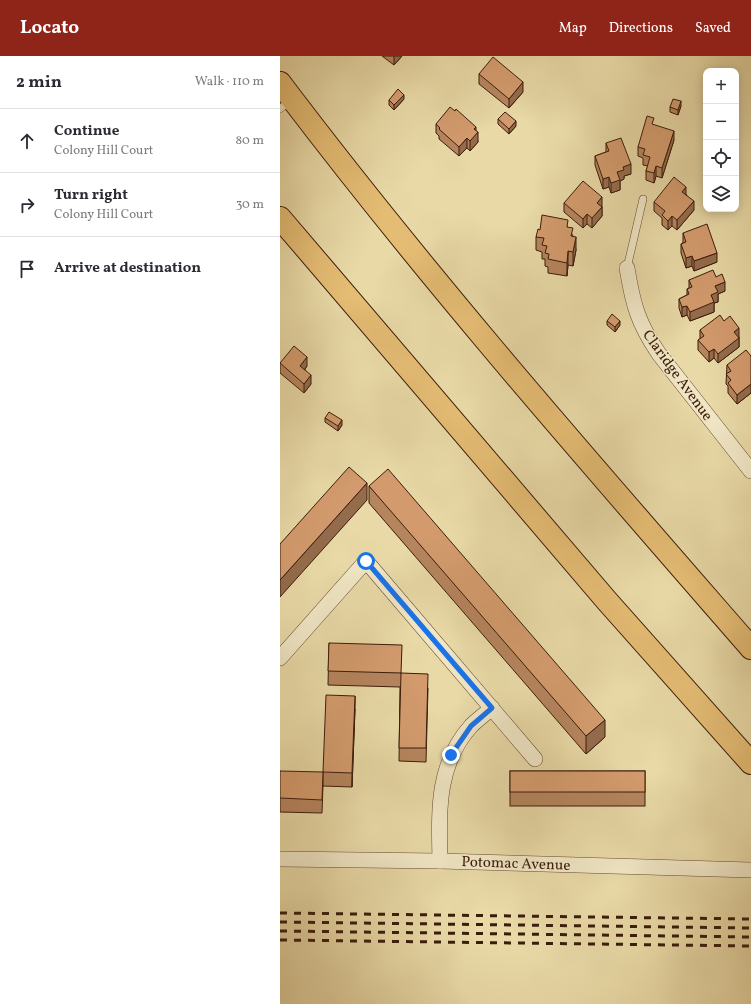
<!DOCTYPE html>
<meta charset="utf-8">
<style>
body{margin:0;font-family:Vollkorn,serif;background:#f7f7f7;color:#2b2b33}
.controls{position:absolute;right:12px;top:12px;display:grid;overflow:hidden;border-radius:8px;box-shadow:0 2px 10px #0003}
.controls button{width:36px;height:36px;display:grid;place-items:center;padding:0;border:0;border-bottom:1px solid #e1e1e2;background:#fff;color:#2b2b33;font:20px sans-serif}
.stop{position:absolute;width:12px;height:12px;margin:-9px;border:3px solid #1a73e8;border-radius:50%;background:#fff}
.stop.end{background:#1a73e8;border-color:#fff;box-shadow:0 1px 4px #0008}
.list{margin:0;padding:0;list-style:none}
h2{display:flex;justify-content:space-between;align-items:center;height:52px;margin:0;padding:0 16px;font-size:17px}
h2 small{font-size:13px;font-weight:400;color:#7c7c81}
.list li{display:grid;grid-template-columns:26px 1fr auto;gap:12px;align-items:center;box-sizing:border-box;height:64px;padding:0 16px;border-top:1px solid #e1e1e2}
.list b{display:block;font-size:15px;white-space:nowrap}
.list p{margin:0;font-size:13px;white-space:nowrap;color:#7c7c81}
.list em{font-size:13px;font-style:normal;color:#7c7c81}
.icon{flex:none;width:22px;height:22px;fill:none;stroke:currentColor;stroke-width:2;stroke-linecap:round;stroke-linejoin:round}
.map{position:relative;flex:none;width:471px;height:948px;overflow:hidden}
header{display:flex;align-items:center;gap:24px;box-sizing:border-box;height:56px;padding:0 20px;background:#8f2418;color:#fff}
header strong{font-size:19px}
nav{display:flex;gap:22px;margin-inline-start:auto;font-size:14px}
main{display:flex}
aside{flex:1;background:#fff}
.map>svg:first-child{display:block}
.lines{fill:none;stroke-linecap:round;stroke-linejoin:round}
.lane-casing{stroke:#664a32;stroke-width:8}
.street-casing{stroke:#664a32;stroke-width:16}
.highway-casing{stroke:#3b1b0b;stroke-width:24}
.lane{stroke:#f0e6c5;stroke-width:7}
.street{stroke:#f0e6c5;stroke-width:15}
.highway{stroke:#e4bc73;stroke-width:22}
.rail{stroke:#3b1b0b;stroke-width:3;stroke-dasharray:7 7;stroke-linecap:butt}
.wall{fill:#b5855e;stroke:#3b1b0b}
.shaded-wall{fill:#946c4c;stroke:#3b1b0b}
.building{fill:#d39b6d;stroke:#3b1b0b}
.route{stroke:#1a73e8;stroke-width:5}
.labels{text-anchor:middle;stroke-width:3;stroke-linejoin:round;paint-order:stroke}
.street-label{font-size:15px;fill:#3b1b0b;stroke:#f0e6c5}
</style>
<header>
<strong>Locato</strong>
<nav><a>Map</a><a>Directions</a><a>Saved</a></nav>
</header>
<main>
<aside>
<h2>2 min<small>Walk · 110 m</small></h2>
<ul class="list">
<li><svg class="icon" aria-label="ahead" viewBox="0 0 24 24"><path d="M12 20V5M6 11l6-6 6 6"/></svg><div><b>Continue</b><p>Colony Hill Court</p></div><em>80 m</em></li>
<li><svg class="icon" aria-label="right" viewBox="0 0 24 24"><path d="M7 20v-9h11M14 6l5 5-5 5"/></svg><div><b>Turn right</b><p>Colony Hill Court</p></div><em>30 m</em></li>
<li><svg class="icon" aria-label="arrive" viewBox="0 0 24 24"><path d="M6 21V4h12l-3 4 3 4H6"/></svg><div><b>Arrive at destination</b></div></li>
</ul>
</aside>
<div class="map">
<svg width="471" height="948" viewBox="0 0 471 948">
<rect width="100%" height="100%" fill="#e8d9a6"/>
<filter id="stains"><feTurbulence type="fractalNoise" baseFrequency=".005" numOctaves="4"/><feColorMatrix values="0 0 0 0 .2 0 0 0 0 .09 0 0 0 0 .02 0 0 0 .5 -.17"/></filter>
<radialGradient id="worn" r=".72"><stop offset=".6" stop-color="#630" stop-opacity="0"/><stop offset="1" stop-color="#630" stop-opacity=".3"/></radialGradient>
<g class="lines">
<g class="lane-casing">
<g id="lane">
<polyline points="0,53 10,45"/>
<polyline points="347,212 363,143"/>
</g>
</g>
<g class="street-casing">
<g id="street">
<path d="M 347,212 C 353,249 358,267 379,298 L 471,415"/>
<polyline points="0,602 86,505 255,703"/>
<polyline points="0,803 160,805 471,814"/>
<path d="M 160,805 C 159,756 156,709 191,670 C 197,664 205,658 212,652"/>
</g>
</g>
<g class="highway-casing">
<g id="highway">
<path d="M 0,27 C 148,223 310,407 471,592"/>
<polyline points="0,162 327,545 471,707"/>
</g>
</g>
<use href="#lane" class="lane"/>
<use href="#street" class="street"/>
<use href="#highway" class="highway"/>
<g class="rail">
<polyline points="0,857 471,863"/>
<polyline points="0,866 471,872"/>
<polyline points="0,875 471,881"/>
<polyline points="0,884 471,890"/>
</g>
</g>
<g class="wall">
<polygon points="102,0 122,0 114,9"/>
<polygon points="199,18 243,36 229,52 199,28"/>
<polygon points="124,43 114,54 109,49 109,44"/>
<polygon points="401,50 398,59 390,56 390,51"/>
<polygon points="218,63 236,70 229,78 218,68"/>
<polygon points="156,68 196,75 198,86 190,95 187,92 179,100 159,83 159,80 156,77"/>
<polygon points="374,69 394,84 382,122 376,120 374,127 366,124 366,115 368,110 363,109 363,102 358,100 358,91"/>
<polygon points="326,87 351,118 344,120 344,123 340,125 340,134 331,137 329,131 323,133 315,109 315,100 326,96"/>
<polygon points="406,138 414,154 397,174 392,170 388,174 382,169 382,162 374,155 374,146"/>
<polygon points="284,147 322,150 322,160 312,172 307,168 303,172 284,156"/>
<polygon points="288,171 293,180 296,194 293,210 288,209 287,220 268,217 268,211 265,210 265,203 262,203 262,196 256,194 256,181"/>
<polygon points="403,177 437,206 414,215 412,210 406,212 401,197 401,188 403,187"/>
<polygon points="436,221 445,235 438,238 438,246 434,247 434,256 410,265 407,259 402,261 399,252 399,243 407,239 407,233 409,232 409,224"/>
<polygon points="327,265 340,269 335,276 327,269"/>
<polygon points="444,265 459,281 459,291 438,307 434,302 429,306 418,294 418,284 420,283 420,274"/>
<polygon points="471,300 471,337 457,348 448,337 448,330 446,328 447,309"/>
<polygon points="0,307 27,310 25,313 31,328 24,337 0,317"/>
<polygon points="45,362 62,369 58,375 45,366"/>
<polygon points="89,430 325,681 306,698 89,447"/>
<polygon points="49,587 121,617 148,632 146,706 119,705 120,631 48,629"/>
<polygon points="75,653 72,731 43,730 43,716"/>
<polygon points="0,715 43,730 42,757 0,756"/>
<rect x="230" y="715" width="135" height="35"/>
</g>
<g class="shaded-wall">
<polygon points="114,0 122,0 114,9"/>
<polygon points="243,26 243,36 229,52 229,43"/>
<polygon points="124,39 124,43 114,54 114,49"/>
<polygon points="401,45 401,50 398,59 398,54"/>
<polygon points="236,65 236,70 229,78 229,73"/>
<polygon points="196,71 196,78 198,76 198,86 190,95 190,85 194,73"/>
<polygon points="394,75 394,84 382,122 382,112"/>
<polygon points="187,82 187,92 179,100 179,91"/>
<polygon points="351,108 351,118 344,120 344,123 340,125 340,134 331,137 331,127 337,116 343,111"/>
<polygon points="376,110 376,120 374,127 374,117"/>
<polygon points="329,121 329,131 323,133 323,123"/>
<polygon points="406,131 406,141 402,136"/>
<polygon points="322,141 322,150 317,156 317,147"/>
<polygon points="414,145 414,154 397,174 397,164"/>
<polygon points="322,151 322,160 312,172 312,162"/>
<polygon points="307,158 307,168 303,172 303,163"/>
<polygon points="392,160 392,170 388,174 388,165"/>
<polygon points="296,181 296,194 293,210 293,196"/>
<polygon points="288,195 288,209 287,220 287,207"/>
<polygon points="437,197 437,206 414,215 414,205"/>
<polygon points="412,200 412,210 406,212 406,202"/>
<polygon points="445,226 445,235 438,238 438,246 434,247 434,256 410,265 410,256 431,239 435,230"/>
<polygon points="407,250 407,259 402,261 402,251"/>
<polygon points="340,265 340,269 335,276 335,271"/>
<polygon points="459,272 459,291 438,307 438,298 454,276"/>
<polygon points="434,293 434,302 429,306 429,296"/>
<polygon points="27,301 27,310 20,319 20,310"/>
<polygon points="31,319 31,328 24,337 24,328"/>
<polygon points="471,328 471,337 457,348 457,339"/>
<polygon points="62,364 62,369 58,375 58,370"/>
<polygon points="87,427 87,444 0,541 0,524"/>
<polygon points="75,640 75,653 72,731 72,717"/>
<polygon points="325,664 325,681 306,698 306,680"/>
</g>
<g class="building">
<polygon points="213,1 243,26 229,43 199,18"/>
<polygon points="118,33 124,39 114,49 109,44"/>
<polygon points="393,43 401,45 398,54 390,51"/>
<polygon points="170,51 175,55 176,53 196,71 194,73 198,76 190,85 187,82 179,91 159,73 160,72 156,68"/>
<polygon points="225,56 236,65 229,73 218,63"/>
<polygon points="367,60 374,62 372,68 394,75 382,112 376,110 374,117 366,115 370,101 363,99 365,93 358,91"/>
<polygon points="341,82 351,108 343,111 344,114 337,116 340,124 331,127 329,121 323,123 315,100 329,95 326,87"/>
<polygon points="394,121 406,131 402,136 414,145 397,164 392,160 388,165 382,159 385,155 374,146"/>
<polygon points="303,125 322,141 317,147 322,151 312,162 307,158 303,163 284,147"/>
<polygon points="262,159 288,164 287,171 293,172 291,180 296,181 293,196 288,195 287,207 268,203 269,198 265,197 267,190 262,189 264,182 256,181 258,173 260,174"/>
<polygon points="427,168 437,197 414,205 412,200 406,202 401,188 406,186 403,177"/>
<polygon points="433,214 436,221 442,218 445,226 435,230 438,236 431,239 434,246 410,256 407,250 402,251 399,243 409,238 407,233 412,231 409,224"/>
<polygon points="332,258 340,265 335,271 327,265"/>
<polygon points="440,259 444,265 450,260 459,272 454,276 459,282 438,298 434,293 429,296 418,284 424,280 420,274"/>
<polygon points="14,290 27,301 20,310 31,319 24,328 0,307"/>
<polygon points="466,294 471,300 471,328 457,339 448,327 451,324 446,318 451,315 447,309"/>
<polygon points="49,356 62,364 58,370 45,362"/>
<polygon points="69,411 87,427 0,524 0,488"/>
<polygon points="108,413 325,664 306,680 89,430"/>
<polygon points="49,587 122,589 121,617 48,615"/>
<polygon points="121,617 148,618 146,692 119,692"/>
<polygon points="46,639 75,640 72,717 43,716"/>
<polygon points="0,715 43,716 42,744 0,742"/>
<rect x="230" y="715" width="135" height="21"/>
</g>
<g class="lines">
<polyline class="route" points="86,505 212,652 191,670 171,699"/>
</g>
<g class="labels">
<g class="street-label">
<text transform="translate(398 319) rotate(54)" y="5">Claridge Avenue</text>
<text transform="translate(236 807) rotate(2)" y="5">Potomac Avenue</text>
</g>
</g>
<rect width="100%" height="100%" filter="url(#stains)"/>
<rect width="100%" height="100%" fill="url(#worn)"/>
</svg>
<div class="controls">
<button>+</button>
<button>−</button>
<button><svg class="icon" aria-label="locate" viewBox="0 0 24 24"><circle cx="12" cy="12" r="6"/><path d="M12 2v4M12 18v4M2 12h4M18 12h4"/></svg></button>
<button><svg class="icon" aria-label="layers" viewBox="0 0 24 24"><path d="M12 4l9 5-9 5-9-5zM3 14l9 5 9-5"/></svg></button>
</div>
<div class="stop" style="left:86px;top:505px"></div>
<div class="stop end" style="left:171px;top:699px"></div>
</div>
</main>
